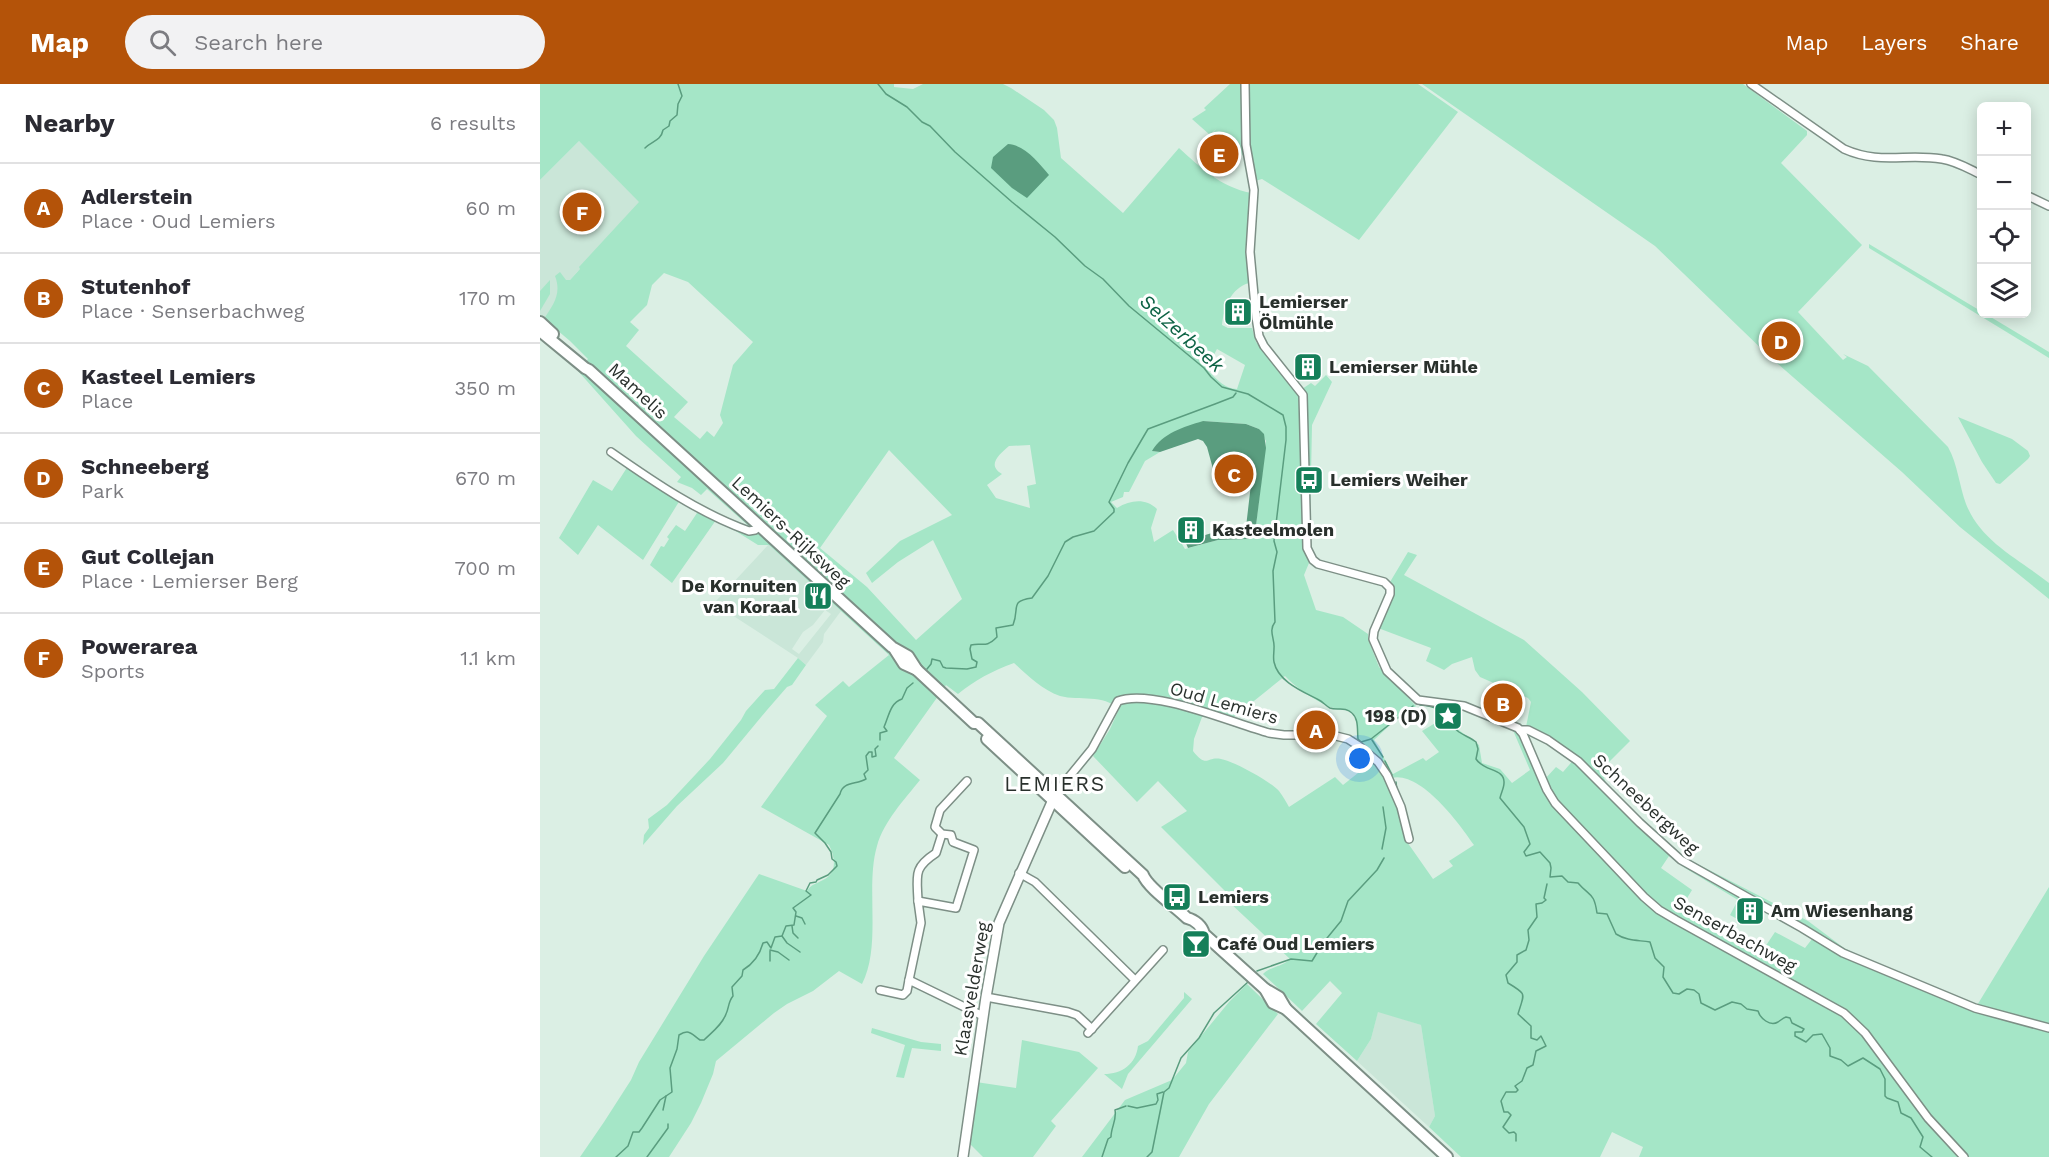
<!DOCTYPE html>
<meta charset="utf-8">
<style>
body{margin:0;font-family:"Work Sans",sans-serif;background:#f2f2f3;color:#2b2b33}
.controls{position:absolute;right:18px;top:18px;display:grid;overflow:hidden;border-radius:9px;box-shadow:0 3px 15px #0003}
.controls button{width:54px;height:54px;display:grid;place-items:center;padding:0;border:0;border-bottom:2px solid #e1e1e2;background:#fff;color:#2b2b33;font:30px sans-serif}
.you{position:absolute;left:820px;top:675px;width:21px;height:21px;margin:-15px;border:4px solid #fff;border-radius:50%;background:#1a73e8;box-shadow:0 0 0 9px #1a73e833}
.badge{display:grid;place-items:center;width:39px;height:39px;border-radius:50%;background:#b45309;color:#fff;font-size:20px;font-weight:700}
.pin{position:absolute;translate:-50% -50%;border:3px solid #fff;box-shadow:0 2px 6px #0006}
.list{margin:0;padding:0;list-style:none}
h2{display:flex;justify-content:space-between;align-items:center;height:78px;margin:0;padding:0 24px;font-size:26px}
h2 small{font-size:20px;font-weight:400;color:#7c7c81}
.list li{display:grid;grid-template-columns:39px 1fr auto;gap:18px;align-items:center;box-sizing:border-box;height:90px;padding:0 24px;border-top:2px solid #e1e1e2}
.list b{display:block;font-size:22px;white-space:nowrap}
.list p{margin:0;font-size:20px;white-space:nowrap;color:#7c7c81}
.list em{font-size:20px;font-style:normal;color:#7c7c81}
.icon{flex:none;width:33px;height:33px;fill:none;stroke:currentColor;stroke-width:2;stroke-linecap:round;stroke-linejoin:round}
.map{position:relative;flex:none;width:1509px;height:1073px;overflow:hidden}
header{display:flex;align-items:center;gap:36px;box-sizing:border-box;height:84px;padding:0 30px;background:#b45309;color:#fff}
header strong{font-size:28px}
nav{display:flex;gap:33px;margin-inline-start:auto;font-size:21px}
.search{width:420px;height:54px;background:#f2f2f3;display:flex;align-items:center;gap:15px;box-sizing:border-box;padding:0 21px;border-radius:33px;color:#7c7c81;font-size:22px}
main{display:flex}
aside{flex:1;background:#fff}
.map>svg:first-child{display:block}
.built{fill:#cae6d8;fill-rule:evenodd}
.green{fill:#a5e6c7;fill-rule:evenodd}
.water{fill:#5a9d7f}
.lines{fill:none;stroke-linecap:round;stroke-linejoin:round}
.stream{stroke:#5a9d7f;stroke-width:1.5}
.street-casing{stroke:#7d8f86;stroke-width:10}
.secondary-casing{stroke:#7d8f86;stroke-width:12}
.primary-casing{stroke:#7d8f86;stroke-width:14}
.street{stroke:#fff;stroke-width:7}
.secondary{stroke:#fff;stroke-width:9}
.primary{stroke:#fff;stroke-width:10}
.labels{text-anchor:middle;stroke-width:6;stroke-linejoin:round;paint-order:stroke}
.poi-label{font-size:18px;font-weight:bold;fill:#29302c;stroke:#fff;text-anchor:start}
.street-label{font-size:18px;fill:#29302c;stroke:#fff}
.water-label{font-size:20px;font-style:italic;fill:#0d6345;stroke:#fff}
.quarter-label{font-size:21px;letter-spacing:1.5px;fill:#29302c;stroke:#fff}
</style>
<header>
<strong>Map</strong>
<div class="search"><svg class="icon" aria-label="search" viewBox="0 0 24 24"><circle cx="10" cy="10" r="6"/><path d="M15 15l6 6"/></svg>Search here</div>
<nav><a>Map</a><a>Layers</a><a>Share</a></nav>
</header>
<main>
<aside>
<h2>Nearby<small>6 results</small></h2>
<ul class="list">
<li><span class="badge">A</span><div><b>Adlerstein</b><p>Place · Oud Lemiers</p></div><em>60 m</em></li>
<li><span class="badge">B</span><div><b>Stutenhof</b><p>Place · Senserbachweg</p></div><em>170 m</em></li>
<li><span class="badge">C</span><div><b>Kasteel Lemiers</b><p>Place</p></div><em>350 m</em></li>
<li><span class="badge">D</span><div><b>Schneeberg</b><p>Park</p></div><em>670 m</em></li>
<li><span class="badge">E</span><div><b>Gut Collejan</b><p>Place · Lemierser Berg</p></div><em>700 m</em></li>
<li><span class="badge">F</span><div><b>Powerarea</b><p>Sports</p></div><em>1.1 km</em></li>
</ul>
</aside>
<div class="map">
<svg width="1509" height="1073" viewBox="0 0 1509 1073">
<rect width="100%" height="100%" fill="#dbefe4"/>
<g class="built">
<polygon points="39,57 103,121 60,168 37,188 30,196 9,240 0,232 0,96"/>
<path d="M 229,460 L 301,527 L 284,550 L 283,558 L 266,581 L 258,574 L 192,531 L 176,517 ZM 285,526 L 291,530 L 259,570 L 252,565 L 263,548 L 273,541 Z"/>
<polygon points="838,927 881,941 895,1032 889,1043 817,977 831,955"/>
</g>
<g class="green">
<path d="M 0,0 L 354,0 L 354,3 L 373,5 L 383,0 L 463,0 L 471,4 L 504,26 L 514,36 L 517,44 L 521,74 L 583,129 L 639,64 C 661,84 681,103 711,109 L 707,153 L 709,199 C 691,204 684,223 682,241 L 688,244 L 712,244 L 716,258 L 760,313 L 764,460 L 769,479 L 764,491 L 776,526 L 803,533 L 828,550 L 828,555 L 839,583 L 876,622 L 850,641 L 834,656 L 853,690 L 883,674 L 886,677 L 899,668 L 882,647 L 907,632 L 916,644 L 939,661 L 942,679 L 960,685 L 972,699 L 990,686 L 972,644 L 979,650 L 1005,695 L 1016,683 L 1023,688 L 1036,673 L 986,643 L 991,618 L 988,614 L 940,593 L 935,586 L 932,573 L 912,580 L 904,586 L 886,577 L 891,564 L 838,544 L 854,507 L 850,498 L 868,468 L 877,471 L 864,491 L 984,556 L 1042,608 L 1090,657 L 1061,686 L 1066,699 L 1084,718 L 1142,772 L 1268,837 L 1304,864 L 1333,878 L 1331,879 L 1217,822 L 1216,825 L 1208,820 L 1199,836 L 1190,831 L 1198,816 L 1145,784 L 1129,772 L 1121,784 L 1152,806 L 1144,819 L 1179,841 L 1176,849 L 1219,872 L 1235,848 L 1265,864 L 1272,855 L 1318,879 L 1436,923 L 1509,803 L 1509,1073 L 1099,1073 L 1103,1063 L 1072,1048 L 1060,1073 L 921,1073 L 889,1043 L 895,1032 L 881,941 L 838,928 L 831,955 L 817,977 L 776,940 L 802,909 L 790,897 L 762,927 L 760,925 L 723,890 C 731,882 740,884 750,875 L 689,818 L 685,807 L 621,743 L 647,727 L 618,697 L 597,718 L 553,672 L 570,645 L 579,625 C 563,610 540,617 520,612 C 502,606 488,592 474,579 C 452,587 435,596 418,610 L 406,601 L 354,674 L 380,696 C 364,716 344,737 337,762 C 325,803 342,861 322,900 L 299,887 L 273,907 L 247,920 L 234,929 L 176,977 L 173,990 L 161,1019 L 151,1039 L 129,1073 L 40,1073 L 64,1038 L 91,996 L 99,978 L 164,872 L 219,790 L 267,807 C 271,800 276,800 283,796 C 298,789 295,773 289,761 L 221,723 L 287,632 L 275,621 L 303,597 L 309,603 L 349,571 L 229,461 L 218,461 L 186,441 L 212,445 L 167,405 L 161,411 L 152,404 L 137,398 L 141,393 L 96,352 L 38,287 L 48,275 L 30,257 L 4,235 C 13,221 22,210 15,192 L 20,188 L 26,196 L 30,196 L 40,185 L 39,183 L 99,118 L 39,57 L 0,96 ZM 124,189 L 148,198 L 213,258 L 193,281 L 180,331 L 183,339 L 174,353 L 167,347 L 160,355 L 134,333 L 148,318 L 86,262 L 99,246 L 90,238 L 107,221 L 112,201 ZM 677,265 L 705,281 L 697,305 C 684,305 675,293 666,285 ZM 663,337 L 706,340 L 719,345 L 726,357 L 715,449 L 709,455 L 678,456 L 645,465 L 633,446 L 614,458 L 611,444 L 617,425 C 605,414 591,416 577,424 L 571,418 L 583,413 L 584,408 L 589,408 L 605,377 L 620,368 L 612,367 ZM 490,361 L 496,400 L 487,402 L 490,424 L 456,414 L 447,401 L 462,390 C 446,381 460,370 469,362 ZM 349,366 L 412,431 L 360,457 L 326,489 L 332,499 L 358,478 L 393,456 L 422,515 L 376,556 L 327,503 L 280,464 ZM 745,592 C 756,604 781,621 797,625 C 804,627 810,624 815,631 C 819,639 817,651 816,658 L 851,694 C 880,686 919,739 934,761 L 909,777 L 913,782 L 893,795 L 865,755 L 865,746 L 856,717 L 845,692 L 833,677 L 803,701 L 795,693 L 749,723 C 746,718 743,712 739,707 C 730,697 695,678 681,675 C 667,672 667,685 653,667 L 654,655 L 662,633 L 681,629 L 694,633 Z"/>
<polygon points="690,0 702,0 705,73 673,49 676,45 670,51 652,35 666,26 664,24"/>
<polygon points="709,0 878,0 918,28 819,156 722,95 715,97 709,57"/>
<path d="M 882,0 L 1203,0 L 1267,47 L 1267,51 L 1241,79 L 1322,161 L 1258,228 L 1303,276 L 1307,273 L 1303,270 L 1328,282 L 1408,363 C 1418,381 1419,401 1426,420 C 1441,458 1479,475 1509,499 L 1509,515 L 1420,443 L 1362,388 L 1230,273 L 1115,162 Z"/>
<polygon points="1329,160 1509,268 1509,274 1329,164"/>
<polygon points="10,196 10,210 0,227 0,207"/>
<polygon points="786,291 792,298 772,341 770,441 768,440 768,404 770,400 767,325 766,313 762,305 771,299 775,302"/>
<polygon points="1418,333 1472,355 1488,367 1490,372 1488,375 1460,400 1456,399 1442,378"/>
<polygon points="88,382 140,416 103,476 58,441 38,471 19,454 53,396 72,407"/>
<polygon points="159,426 176,436 132,499 110,481 121,462 124,463 129,455 127,453 136,441 145,447"/>
<polygon points="258,574 266,581 252,601 247,603 227,626 183,679 137,722 103,761 104,751 109,744 108,735 127,721 170,675 201,636 206,627 225,606 234,605"/>
<polygon points="707,900 738,930 669,1020 639,1073 542,1073 585,1016 632,996 646,979 648,968 689,918"/>
<path d="M 644,908 L 652,915 L 588,990 L 582,1005 L 564,990 C 582,990 596,980 598,962 L 608,957 L 644,914 Z"/>
<polygon points="332,944 381,958 401,960 401,967 372,964 364,994 356,993 365,961 331,949"/>
<polygon points="482,956 539,968 558,984 511,1037 516,1042 493,1073 443,1073 427,1057 436,998 476,1004"/>
</g>
<g class="water">
<path d="M 468,60 C 485,61 499,79 509,91 L 487,114 L 472,104 L 451,84 L 453,73 Z"/>
<path d="M 663,337 L 706,340 L 719,345 L 724,350 L 726,364 L 715,449 L 709,455 L 678,456 L 648,464 L 645,457 L 682,446 L 700,447 L 706,443 L 713,383 L 706,373 L 692,372 L 686,376 L 684,402 L 678,403 L 667,363 L 663,357 L 658,355 L 620,368 L 612,367 C 623,349 643,343 663,337 Z"/>
</g>
<g class="lines">
<g class="stream">
<path d="M 338,0 L 346,10 L 367,23 L 382,38 L 390,42 L 415,68 L 472,118 L 515,153 L 545,182 L 563,195 L 589,222 L 664,284 L 671,293 L 682,303 L 708,310 L 743,331 L 746,343 L 746,356 L 734,457 L 737,468 L 733,487 L 735,538 C 728,547 735,555 734,564 C 734,569 733,574 734,578 C 738,598 764,608 779,616 C 783,618 786,622 790,624 C 797,627 805,622 812,629 C 819,635 817,647 818,655 L 821,658 L 831,655 L 873,622"/>
<path d="M 105,64 C 112,57 121,57 123,46 L 129,42 L 130,37 L 137,31 L 138,20 L 142,12 L 138,0"/>
<path d="M 387,585 L 391,580 L 392,575 L 400,577 L 403,583 L 406,584 L 427,585 L 436,583 L 437,578 L 432,575 L 430,565 L 431,561 C 443,558 445,565 457,553 L 456,544 L 473,541 C 480,524 469,517 492,514 L 508,492 L 525,458 L 533,453 L 554,447 L 574,428 L 574,425 L 569,418 L 588,379 L 608,345 L 675,320 L 693,313 L 696,309"/>
<path d="M 880,621 C 908,623 901,635 919,648 C 925,652 931,654 936,658 L 938,665 L 936,675 C 944,688 965,684 964,699 C 964,704 961,709 960,714 L 984,743 L 990,760 L 984,768 L 986,772 L 1000,768 L 1010,779 L 1011,784 L 1010,793 L 1022,792 L 1028,798 L 1038,799 C 1050,813 1054,808 1057,829 L 1067,830 L 1076,850 C 1087,857 1097,856 1110,858 L 1115,874 L 1124,883 L 1123,893 L 1133,909 L 1139,910 L 1147,905 L 1154,906 L 1159,910 L 1161,919 L 1175,926 L 1192,918 L 1201,920 L 1207,925 L 1218,927 C 1220,934 1230,943 1238,938 C 1241,936 1243,934 1246,933 L 1250,934 L 1252,939 L 1264,945 L 1262,948 L 1255,948 L 1255,952 L 1266,958 L 1273,951 L 1282,950 L 1290,964 L 1290,972 L 1301,976 L 1308,982 L 1323,974 L 1340,985 L 1345,995 L 1345,1012 L 1347,1014 L 1358,1018 L 1361,1029 L 1371,1034 L 1383,1053 L 1380,1063 L 1392,1073"/>
<path d="M 340,656 L 340,649 L 347,647 L 344,643 C 349,632 350,619 362,615 L 367,604 L 373,599"/>
<polyline points="832,656 843,673"/>
<polyline points="845,677 852,691"/>
<polyline points="856,698 857,706"/>
<polyline points="842,765 846,744 843,723"/>
<polyline points="256,832 262,834 265,840"/>
<polyline points="252,842 253,849 258,854"/>
<polyline points="242,852 247,859 260,868"/>
<polyline points="230,866 238,868 249,876"/>
<polyline points="230,867 230,877"/>
<polyline points="717,887 751,875 772,877 783,859 801,837 808,817 837,786 844,774"/>
<polyline points="588,1022 597,1024 616,1020 618,1016 617,1010 623,1008"/>
<polyline points="123,1026 126,1012"/>
<path d="M 976,1057 L 976,1050 L 974,1048 L 969,1049 L 963,1043 L 971,1031 L 968,1028 L 964,1028 L 961,1017 L 966,1008 L 976,1008 L 978,1006 L 975,1002 L 982,997 L 987,984 L 993,981 L 996,967 L 1006,962 L 1001,952 L 997,956 L 991,954 L 991,942 L 978,930 C 984,909 988,911 968,899 L 966,891 L 977,878 L 977,871 L 986,866 L 989,856 L 988,846 L 997,833 L 996,820 L 1002,819 L 1006,816 L 1004,814 L 1007,800"/>
<path d="M 76,1073 L 88,1062 L 93,1048 L 99,1048 L 102,1044 L 120,1016 L 132,1008 L 130,984 L 137,965 L 139,951 C 150,944 152,951 160,956 L 164,956 C 172,948 182,941 186,930 C 189,924 188,918 193,912 L 192,903 L 202,892 L 203,886 C 213,880 220,870 223,859 L 227,858 L 231,864 L 235,853 L 242,852 L 246,842 L 254,841 L 256,828 L 253,824 L 271,811 L 266,807 L 270,799 L 276,798 L 277,796 L 288,791 L 297,782 L 296,778 L 292,775 L 291,768 L 285,759 L 275,749 L 300,710 C 303,697 316,701 326,695 L 324,690 L 328,686 L 326,672 L 329,668 L 332,668 L 332,673 L 336,672 L 335,665 L 338,662"/>
<polyline points="107,1073 128,1044 128,1040"/>
<path d="M 562,1073 L 568,1055 L 571,1053 C 571,1043 577,1036 575,1026 L 586,1022"/>
<polyline points="607,1073 612,1068 624,1008 629,1004 641,974 659,954 674,929 708,898"/>
</g>
<g class="street-casing">
<g id="street">
<polyline points="705,0 706,61 714,106 710,168 716,233 719,252 724,262 763,311 767,464 773,476 778,480 844,498 850,504 850,510 834,547 833,555 847,587 878,616 924,622 978,644 983,650 1007,706 1015,719 1104,813 1119,826 1136,836 1304,929 1325,949 1388,1034 1424,1073"/>
<path d="M 1211,0 L 1304,65 C 1340,81 1366,69 1402,75 C 1416,77 1429,85 1442,91"/>
<polyline points="1486,111 1509,122"/>
<path d="M 71,368 C 114,398 159,429 209,447 L 215,446 L 220,442"/>
<polyline points="980,646 988,646 1008,656 1038,677 1100,739 1141,776 1262,844 1303,869 1435,924 1509,944"/>
<path d="M 516,709 L 552,665 L 578,617 C 612,604 692,639 729,649 L 744,651 L 792,651 L 808,655 L 819,662 L 838,678 L 847,691 L 861,723 L 869,755"/>
<polyline points="479,789 495,798 595,896"/>
<path d="M 378,817 C 377,791 373,784 396,769 L 402,750"/>
<polyline points="369,896 381,839 378,817 416,824 434,766 413,758 411,751 402,750 395,743 400,726 427,697"/>
<polyline points="340,906 363,911 367,907 369,896 443,932"/>
<polyline points="446,913 528,928 537,931 552,945"/>
<polyline points="548,949 623,866"/>
</g>
</g>
<g class="secondary-casing">
<polyline id="secondary" points="423,1073 446,913 459,839 515,711"/>
</g>
<g class="primary-casing">
<g id="primary">
<polyline points="0,238 13,250"/>
<polyline points="0,247 45,284 49,286 352,563 368,572 377,586"/>
<path d="M 355,566 L 364,580 L 377,586 L 434,639 L 438,639 L 603,791 C 608,804 636,823 647,834 C 655,836 662,842 664,850 L 725,905 L 733,919 L 746,925 L 907,1073"/>
<polyline points="447,655 585,783"/>
<polyline points="725,905 739,913 746,925"/>
</g>
</g>
<use href="#street" class="street"/>
<use href="#secondary" class="secondary"/>
<use href="#primary" class="primary"/>
</g>
<defs>
<g id="building-square" transform="scale(1.5)"><rect x="-9" y="-9" width="18" height="18" rx="4" fill="#157f59" stroke="#fff"/><path d="M-4-6H4V6H1V3H-1V6H-4ZM-2.5-4.3h1.7v1.8h-1.7ZM.8-4.3h1.7v1.8H.8ZM-2.5-1h1.7V.8h-1.7ZM.8-1h1.7V.8H.8Z" fill="#fff"/></g>
<g id="bus-square" transform="scale(1.5)"><rect x="-9" y="-9" width="18" height="18" rx="4" fill="#157f59" stroke="#fff"/><path d="M-5-6H5V4H4V6H2V4H-2V6H-4V4H-5ZM-3.5-4V0h7V-4ZM-3.5 1.2v1.5H-2V1.2ZM2 1.2v1.5H3.5V1.2Z" fill="#fff"/></g>
<g id="restaurant-square" transform="scale(1.5)"><rect x="-9" y="-9" width="18" height="18" rx="4" fill="#157f59" stroke="#fff"/><path d="M-5-6h1v4h1v-4h1v4h1v-4h1v5L-1.5 .5V6h-2V.5L-5-1ZM5-6V6H3V1.5H1.5Q1.5-4 5-6Z" fill="#fff"/></g>
<g id="sight-square" transform="scale(1.5)"><rect x="-9" y="-9" width="18" height="18" rx="4" fill="#157f59" stroke="#fff"/><path d="M0-6L1.8-2.2L6-1.7L2.9 1.2L3.7 5.4L0 3.3L-3.7 5.4L-2.9 1.2L-6-1.7L-1.8-2.2Z" fill="#fff"/></g>
<g id="bar-square" transform="scale(1.5)"><rect x="-9" y="-9" width="18" height="18" rx="4" fill="#157f59" stroke="#fff"/><path d="M-6-5H6L.8 .8V4.5H3.5V6h-7V4.5H-.8V.8Z" fill="#fff"/></g>
</defs>
<g fill-rule="evenodd">
<use href="#building-square" x="698" y="228"/>
<use href="#building-square" x="768" y="283"/>
<use href="#bus-square" x="769" y="396"/>
<use href="#building-square" x="651" y="446"/>
<use href="#restaurant-square" x="278" y="512"/>
<use href="#sight-square" x="908" y="632"/>
<use href="#bus-square" x="637" y="813"/>
<use href="#building-square" x="1210" y="827"/>
<use href="#bar-square" x="656" y="860"/>
</g>
<g class="labels">
<g class="poi-label">
<text x="719" y="224">Lemierser<tspan x="719" dy="21">Ölmühle</tspan></text>
<text x="789" y="289">Lemierser Mühle</text>
<text x="790" y="402">Lemiers Weiher</text>
<text x="672" y="452">Kasteelmolen</text>
<text x="257" y="508" text-anchor="end">De Kornuiten<tspan x="257" dy="21">van Koraal</tspan></text>
<text x="887" y="638" text-anchor="end">198 (D)</text>
<text x="658" y="819">Lemiers</text>
<text x="1231" y="833">Am Wiesenhang</text>
<text x="677" y="866">Café Oud Lemiers</text>
</g>
<g class="street-label">
<text transform="translate(98 307) rotate(43)" y="6">Mamelis</text>
<text transform="translate(251 448) rotate(43)" y="6">Lemiers-Rijksweg</text>
<text transform="translate(684 619) rotate(16)" y="6">Oud Lemiers</text>
<text transform="translate(1106 720) rotate(43)" y="6">Schneebergweg</text>
<text transform="translate(1195 850) rotate(29)" y="6">Senserbachweg</text>
<text transform="translate(432 905) rotate(-80)" y="6">Klaasvelderweg</text>
</g>
<g class="water-label">
<text transform="translate(642 249) rotate(42)" y="7">Selzerbeek</text>
</g>
<g class="quarter-label">
<text x="515" y="707">LEMIERS</text>
</g>
</g>
</svg>
<div class="controls">
<button>+</button>
<button>−</button>
<button><svg class="icon" aria-label="locate" viewBox="0 0 24 24"><circle cx="12" cy="12" r="6"/><path d="M12 2v4M12 18v4M2 12h4M18 12h4"/></svg></button>
<button><svg class="icon" aria-label="layers" viewBox="0 0 24 24"><path d="M12 4l9 5-9 5-9-5zM3 14l9 5 9-5"/></svg></button>
</div>
<div class="you"></div>
<div class="pin badge" style="left:776px;top:646px">A</div>
<div class="pin badge" style="left:963px;top:619px">B</div>
<div class="pin badge" style="left:694px;top:390px">C</div>
<div class="pin badge" style="left:1241px;top:257px">D</div>
<div class="pin badge" style="left:679px;top:70px">E</div>
<div class="pin badge" style="left:42px;top:128px">F</div>
</div>
</main>
